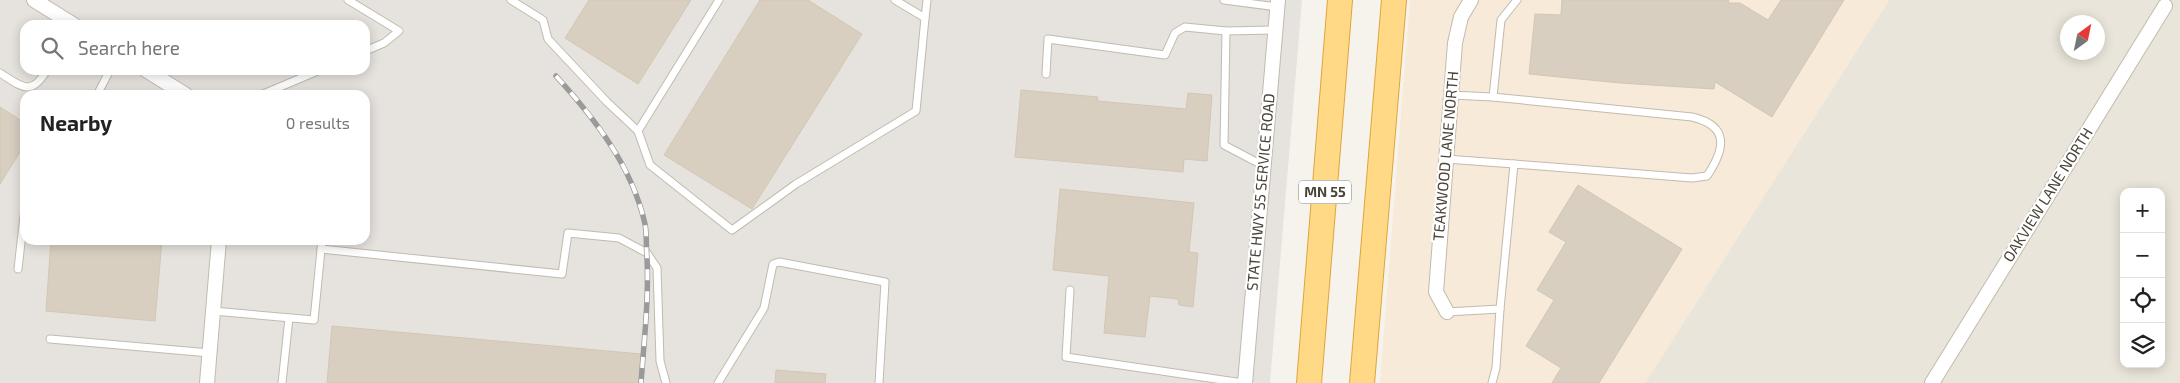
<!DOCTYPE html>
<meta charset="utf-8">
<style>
body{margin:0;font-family:"Exo 2",sans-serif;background:#f6f6f6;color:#222}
.controls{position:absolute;right:15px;bottom:15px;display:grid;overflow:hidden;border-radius:10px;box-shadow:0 2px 12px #0003}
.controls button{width:45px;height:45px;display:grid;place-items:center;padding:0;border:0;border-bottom:1px solid #e0e0e0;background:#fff;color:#222;font:25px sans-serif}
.compass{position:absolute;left:2060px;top:15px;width:45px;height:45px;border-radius:50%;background:#fff;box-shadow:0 2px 12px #0003;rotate:33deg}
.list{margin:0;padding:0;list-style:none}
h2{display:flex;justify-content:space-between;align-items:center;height:65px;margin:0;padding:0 20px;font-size:21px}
h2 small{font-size:16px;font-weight:400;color:#767676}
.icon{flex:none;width:28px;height:28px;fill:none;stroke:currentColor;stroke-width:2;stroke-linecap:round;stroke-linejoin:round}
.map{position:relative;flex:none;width:2180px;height:383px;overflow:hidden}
.search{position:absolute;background:#fff;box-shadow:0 2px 12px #0003;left:20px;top:20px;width:350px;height:55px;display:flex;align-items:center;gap:12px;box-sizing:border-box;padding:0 18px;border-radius:15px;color:#767676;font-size:19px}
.panel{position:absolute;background:#fff;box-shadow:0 2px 12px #0003;left:20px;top:90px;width:350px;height:155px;border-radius:15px}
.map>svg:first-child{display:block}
.residential{fill:#eae5da;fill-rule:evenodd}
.commercial{fill:#f7ead8}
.industrial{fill:#e6e2dd;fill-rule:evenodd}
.building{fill:#d8cfc1;stroke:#d3c7b4}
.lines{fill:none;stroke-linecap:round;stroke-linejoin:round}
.service-casing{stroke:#c2bbae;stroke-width:9}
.minor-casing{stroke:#c2bbae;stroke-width:16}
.trunk-casing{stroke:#e0a43c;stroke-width:26}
.service{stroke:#fff;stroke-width:7}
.minor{stroke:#fff;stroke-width:14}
.trunk{stroke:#ffd985;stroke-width:24}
.rail-casing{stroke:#9a9a9a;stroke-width:5.5}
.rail{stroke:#fff;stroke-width:4;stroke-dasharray:11;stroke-linecap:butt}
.labels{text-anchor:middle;stroke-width:4.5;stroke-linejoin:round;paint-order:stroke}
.shield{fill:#fff;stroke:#817c74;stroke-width:1}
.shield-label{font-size:14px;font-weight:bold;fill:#4b4439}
.street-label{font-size:15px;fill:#4b4439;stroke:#fff}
</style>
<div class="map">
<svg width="2180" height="383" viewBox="0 0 2180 383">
<rect width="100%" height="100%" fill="#f6f3ec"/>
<path class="residential" d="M 1889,0 L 2180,0 L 2180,383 L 1645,383 ZM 2068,22 L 2098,22 L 2098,52 L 2068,52 ZM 2124,192 L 2161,192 L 2161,364 L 2124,364 Z"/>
<polygon class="commercial" points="1410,0 1889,0 1645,383 1380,383"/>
<path class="industrial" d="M 0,0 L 1302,0 L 1270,383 L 0,383 ZM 25,25 L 365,25 L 365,70 L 25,70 ZM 25,95 L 365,95 L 365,240 L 25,240 Z"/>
<g class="building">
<polygon points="589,0 691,0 638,84 565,38"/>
<polygon points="760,0 808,0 862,34 752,209 664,155"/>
<polygon points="1562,0 1729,0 1728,3 1740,3 1768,20 1781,0 1844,0 1772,117 1715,82 1714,89 1620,83 1529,74 1535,14 1561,15"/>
<polygon points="1021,90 1098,97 1097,101 1186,109 1188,93 1212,95 1207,161 1184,159 1183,172 1015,157"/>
<polygon points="0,107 25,123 25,144 0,184"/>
<polygon points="1578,185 1682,249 1599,383 1552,383 1561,368 1526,346 1554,300 1537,290 1566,242 1549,232"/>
<polygon points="1060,189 1194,203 1189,252 1198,253 1193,307 1179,305 1178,299 1150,296 1145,337 1104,333 1109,276 1053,270"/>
<polygon points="51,240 162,240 155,321 46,311"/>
<polygon points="332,326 641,354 639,383 327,383"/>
<polygon points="776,370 826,374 825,383 775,383"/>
</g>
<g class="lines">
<g class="service-casing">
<g id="service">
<polyline points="348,0 399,31 384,43 365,51"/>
<polyline points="511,0 543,20 548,39 607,102 638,131 719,0"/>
<polyline points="1224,0 1277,7"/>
<polyline points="925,18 927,0"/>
<path d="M 0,73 C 22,87 31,97 47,70"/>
<polyline points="1046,74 1048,39 1165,55 1175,33 1185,27 1226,31"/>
<polyline points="97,95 110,70"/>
<polyline points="261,95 320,70"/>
<polyline points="1451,95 1493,97"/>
<polyline points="638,131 650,165 732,230 796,184 916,111 925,18 895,0"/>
<polyline points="1446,159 1514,164"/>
<polyline points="1264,166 1224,145 1226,31 1276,30"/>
<polyline points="321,249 562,274 568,233 619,238 647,253 657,268 660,361 666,383"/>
<polyline points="18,269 25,207"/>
<polyline points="1070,290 1066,357 1243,383"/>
<polyline points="213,311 314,320 322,240"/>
<path d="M 1447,312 L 1500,309 L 1514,164 L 1692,178 L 1707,176 C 1725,149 1730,126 1692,117 L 1493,97 L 1501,20 L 1517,0"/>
<polyline points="50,339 210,353"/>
<polyline points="282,383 289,318"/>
<polyline points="718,383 764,308 773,264 779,262 885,282 879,383"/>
<polyline points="1492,383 1496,368 1500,309"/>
</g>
</g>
<g class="minor-casing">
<g id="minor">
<polyline points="34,0 74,25"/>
<polyline points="146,70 186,95"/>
<polyline points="1447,312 1436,292 1437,279 1455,43 1461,17 1471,0"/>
<polyline points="207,383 219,240"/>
<polyline points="1245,383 1278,0"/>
<polyline points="1932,383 2165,6"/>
</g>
</g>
<g class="trunk-casing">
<g id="trunk">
<polyline points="1309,383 1340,0"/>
<polyline points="1362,383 1394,0"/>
</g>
</g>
<use href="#service" class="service"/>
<use href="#minor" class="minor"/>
<use href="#trunk" class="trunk"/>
<g class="rail-casing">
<path id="rail" d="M 556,76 C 595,119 632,166 645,224 C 647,235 646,247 647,258 C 649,300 644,341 641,383"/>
</g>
<use href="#rail" class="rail"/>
</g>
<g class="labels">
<rect class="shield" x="1299" y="180.5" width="52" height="23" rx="4"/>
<g class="shield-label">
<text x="1325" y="197">MN 55</text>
</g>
<g class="street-label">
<text transform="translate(1446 156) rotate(-85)" y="5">TEAKWOOD LANE NORTH</text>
<text transform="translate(1261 192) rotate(-85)" y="5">STATE HWY 55 SERVICE ROAD</text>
<text transform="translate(2048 195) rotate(-58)" y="5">OAKVIEW LANE NORTH</text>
</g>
</g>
</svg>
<div class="controls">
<button>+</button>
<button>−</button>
<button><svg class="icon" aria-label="locate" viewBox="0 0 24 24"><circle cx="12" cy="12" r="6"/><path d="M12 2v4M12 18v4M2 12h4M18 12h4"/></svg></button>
<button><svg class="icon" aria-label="layers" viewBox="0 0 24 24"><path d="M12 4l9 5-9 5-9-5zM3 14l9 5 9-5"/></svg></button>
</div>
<svg class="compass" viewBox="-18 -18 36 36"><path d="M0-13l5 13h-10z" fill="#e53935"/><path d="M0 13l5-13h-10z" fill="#767676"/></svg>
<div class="search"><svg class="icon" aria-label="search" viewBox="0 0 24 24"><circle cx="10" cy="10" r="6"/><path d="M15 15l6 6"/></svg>Search here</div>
<section class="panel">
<h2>Nearby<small>0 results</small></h2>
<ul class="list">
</ul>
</section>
</div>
